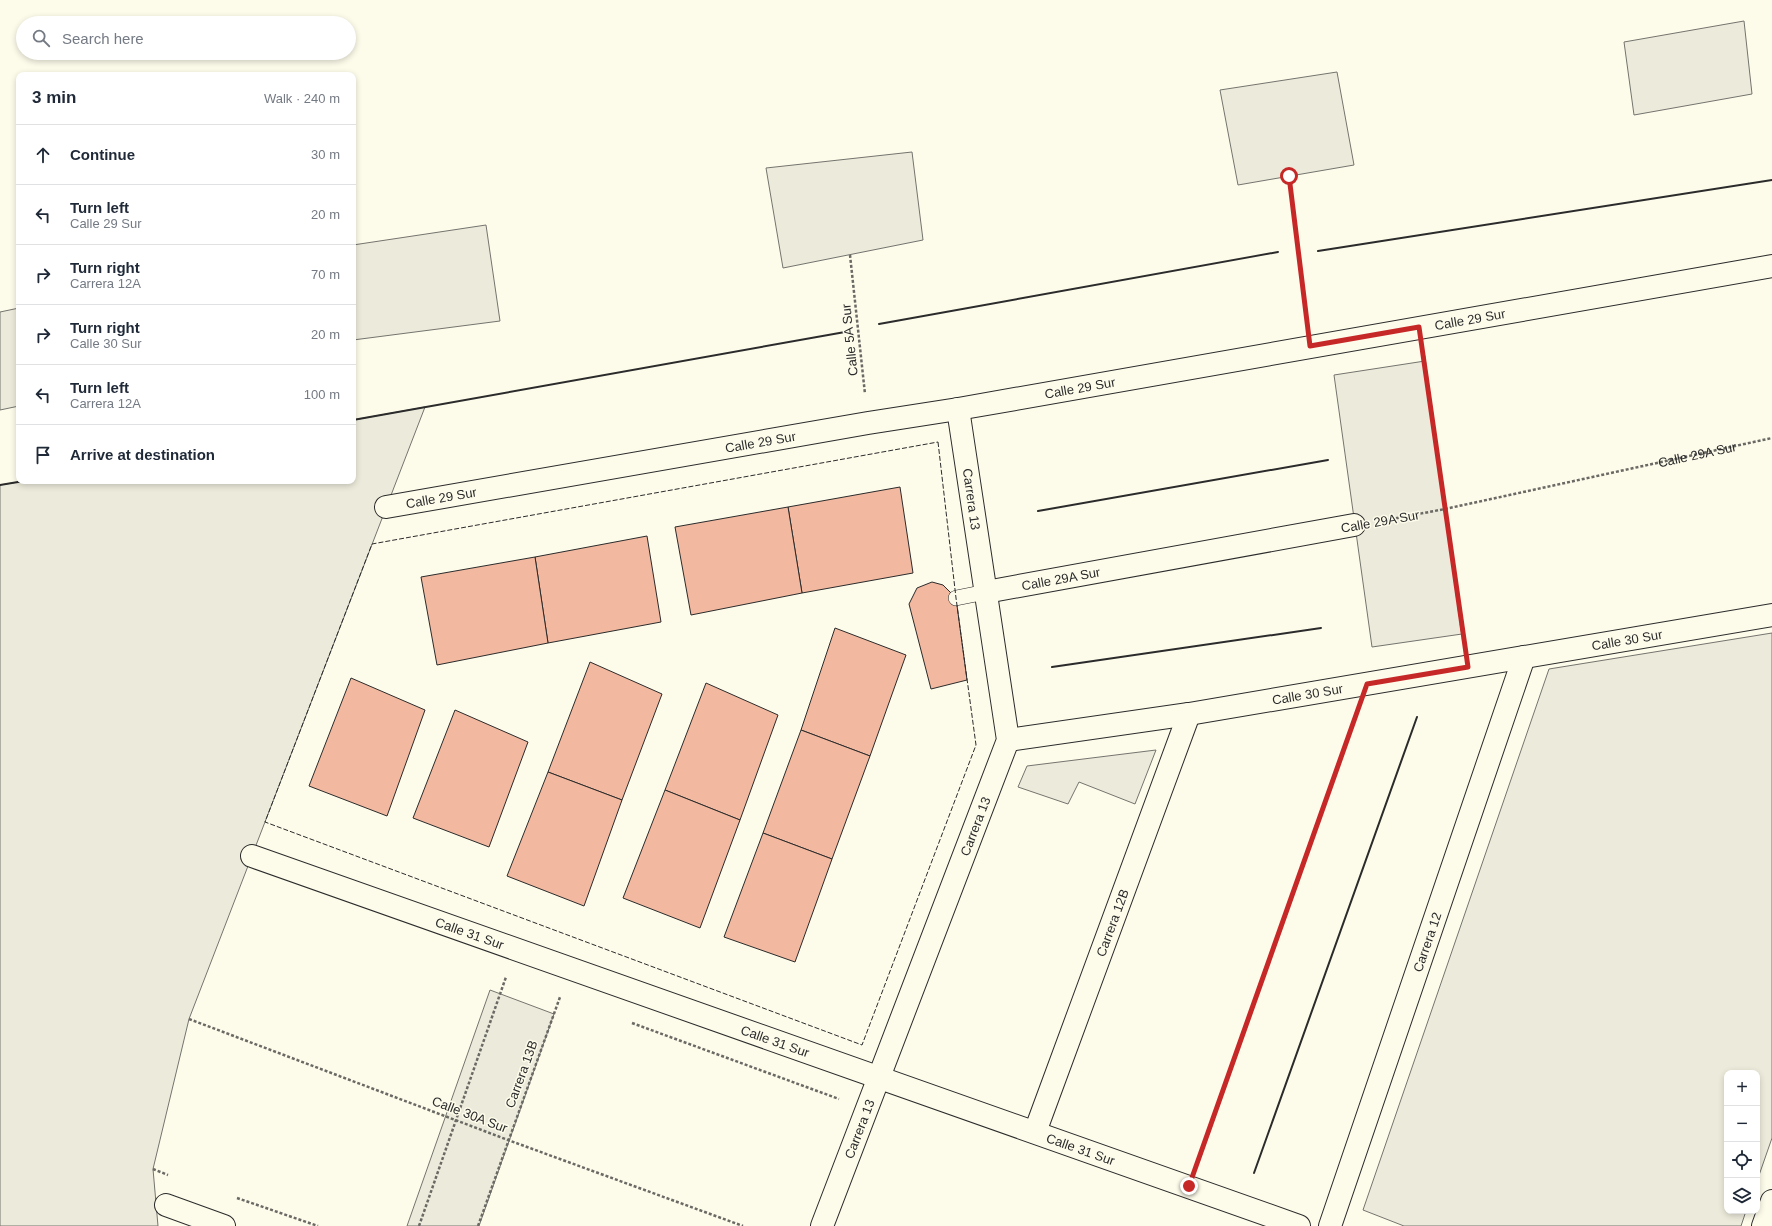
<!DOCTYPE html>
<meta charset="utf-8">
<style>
body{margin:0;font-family:Helvetica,sans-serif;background:#f6f6f7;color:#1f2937}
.controls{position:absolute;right:12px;bottom:12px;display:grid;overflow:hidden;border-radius:8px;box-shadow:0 2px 6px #0003}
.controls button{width:36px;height:36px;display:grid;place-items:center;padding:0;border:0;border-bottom:1px solid #e0e1e3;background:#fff;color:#1f2937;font:20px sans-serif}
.stop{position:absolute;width:12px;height:12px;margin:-9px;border:3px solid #c62828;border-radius:50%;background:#fff}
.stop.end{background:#c62828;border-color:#fff;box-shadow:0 1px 4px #0008}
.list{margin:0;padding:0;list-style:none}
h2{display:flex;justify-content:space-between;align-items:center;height:52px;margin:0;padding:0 16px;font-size:17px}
h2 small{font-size:13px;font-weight:400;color:#747a83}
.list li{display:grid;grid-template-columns:26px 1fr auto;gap:12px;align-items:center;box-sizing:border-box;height:60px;padding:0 16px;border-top:1px solid #e0e1e3}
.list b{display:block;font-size:15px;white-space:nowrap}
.list p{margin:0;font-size:13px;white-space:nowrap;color:#747a83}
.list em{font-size:13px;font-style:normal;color:#747a83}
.icon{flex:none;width:22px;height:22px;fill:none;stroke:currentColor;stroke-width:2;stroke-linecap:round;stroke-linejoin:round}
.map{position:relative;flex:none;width:1772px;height:1226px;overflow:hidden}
.search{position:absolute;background:#fff;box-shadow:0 2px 6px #0003;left:16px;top:16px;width:340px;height:44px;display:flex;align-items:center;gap:10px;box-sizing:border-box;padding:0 14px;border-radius:22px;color:#747a83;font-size:15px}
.panel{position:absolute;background:#fff;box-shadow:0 2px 6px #0003;left:16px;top:72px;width:340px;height:412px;border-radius:8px}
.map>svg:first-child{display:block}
.green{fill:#ecebdb;stroke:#74746e}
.building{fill:#f2b8a0;stroke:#2b2b2b}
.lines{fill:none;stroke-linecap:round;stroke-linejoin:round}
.lane-casing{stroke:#2b2b2b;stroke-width:16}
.street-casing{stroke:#2b2b2b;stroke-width:24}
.path{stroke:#6a6964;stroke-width:2.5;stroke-dasharray:3 2;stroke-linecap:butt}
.lane{stroke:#fdfbea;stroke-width:15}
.street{stroke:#fdfbea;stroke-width:22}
.fence{stroke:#2b2b2b;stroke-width:1;stroke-dasharray:5 2;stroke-linecap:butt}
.wall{stroke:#2b2b2b;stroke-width:2}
.route{stroke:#c62828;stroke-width:5}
.labels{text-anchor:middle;stroke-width:3;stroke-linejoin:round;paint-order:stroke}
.street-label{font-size:13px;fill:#2b2b2b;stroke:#fdfbea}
</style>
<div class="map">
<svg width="1772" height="1226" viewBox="0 0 1772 1226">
<rect width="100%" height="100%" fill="#fdfbea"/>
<g class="green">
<polygon points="1744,21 1752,94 1634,115 1624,42"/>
<polygon points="1337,72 1354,165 1238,185 1220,90"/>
<polygon points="912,152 923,240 783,268 766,168"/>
<polygon points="486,225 500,321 353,340 353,245"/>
<polygon points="19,308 19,406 0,410 0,312"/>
<polygon points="1425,361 1462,634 1372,647 1334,375"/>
<polygon points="425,407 189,1019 153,1169 158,1226 0,1226 0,485 24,481 353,481 353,420"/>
<polygon points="1772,633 1772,1138 1757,1181 1757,1073 1727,1073 1727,1211 1746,1211 1741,1226 1404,1226 1363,1210 1549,669"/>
<polygon points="1156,750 1135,804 1079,782 1068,804 1018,787 1027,766"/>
<polygon points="490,990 554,1014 479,1226 407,1226"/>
</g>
<g class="building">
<polygon points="900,487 913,573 802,593 788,507"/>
<polygon points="788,507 802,593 691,615 675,527"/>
<polygon points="647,536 661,622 548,643 535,557"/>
<polygon points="535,557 548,643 437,665 421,577"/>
<polygon points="932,582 943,585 956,598 967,680 931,689 909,604 917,588"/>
<polygon points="835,628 906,655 870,756 801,730"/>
<polygon points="590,662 662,694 622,800 548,772"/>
<polygon points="351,678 425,710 387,816 309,786"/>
<polygon points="706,683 778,715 740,820 665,790"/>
<polygon points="455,710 528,742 489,847 413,818"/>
<polygon points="801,730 870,756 832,859 763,833"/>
<polygon points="548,772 622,800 584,906 507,876"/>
<polygon points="665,790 740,820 700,928 623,898"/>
<polygon points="763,833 832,859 795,962 724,937"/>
</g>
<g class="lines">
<g class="lane-casing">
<polyline id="lane" points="956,598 986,592"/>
</g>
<g class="street-casing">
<g id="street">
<path id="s2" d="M 386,507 L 868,423 L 958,409 L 1772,266"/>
<path id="s3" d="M 986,592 L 1354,525"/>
<path id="s4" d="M 1008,740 L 1189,714 L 1772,615"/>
<path id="s5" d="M 252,856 L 1299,1226"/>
<path id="s6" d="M 1035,1132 L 1189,714"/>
<polyline points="166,1205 224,1226"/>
<path id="s7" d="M 822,1226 L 1008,740 L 958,409"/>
<path id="s8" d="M 1330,1226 L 1524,657"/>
<polyline points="1763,1226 1772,1201"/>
</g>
</g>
<g class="path">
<polyline points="1289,176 1306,318"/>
<polyline points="850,255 865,394"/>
<polyline points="1424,356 1463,639"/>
<path id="s1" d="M 1381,521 L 1445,509 L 1772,438"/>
<polyline points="189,1019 508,1140 743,1226"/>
<polyline points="632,1023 839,1099"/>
<polyline points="1199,1160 1356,716"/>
<polyline points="153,1169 168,1175"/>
<polyline points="237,1198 318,1226"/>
<polyline points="419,1226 506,977"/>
<polyline points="478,1226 560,997"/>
</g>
<use href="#lane" class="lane"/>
<use href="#street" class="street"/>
<polygon class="fence" points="938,442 956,598 976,745 862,1045 265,822 372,544"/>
<g class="wall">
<polyline points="1318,251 1772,180"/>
<polyline points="879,324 1278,252"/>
<polyline points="353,420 845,332"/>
<polyline points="0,485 24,481"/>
<polyline points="1038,511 1328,460"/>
<polyline points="1052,667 1321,628"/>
<polyline points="1254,1173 1417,717"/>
</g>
</g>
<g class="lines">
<polyline class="route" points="1189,1186 1367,684 1468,667 1419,327 1310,346 1289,176"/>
</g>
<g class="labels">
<g class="street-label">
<text dy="5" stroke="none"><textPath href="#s2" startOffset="1100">Calle 29 Sur</textPath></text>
<text transform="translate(849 340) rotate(-96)" y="5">Calle 5A Sur</text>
<text dy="5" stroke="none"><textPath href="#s2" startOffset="704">Calle 29 Sur</textPath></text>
<text dy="5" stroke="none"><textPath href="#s2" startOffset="380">Calle 29 Sur</textPath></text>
<text dy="5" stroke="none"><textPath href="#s1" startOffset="323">Calle 29A Sur</textPath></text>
<text dy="5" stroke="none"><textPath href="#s2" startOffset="56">Calle 29 Sur</textPath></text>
<text transform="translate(972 499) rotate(82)" y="5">Carrera 13</text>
<text transform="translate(1380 521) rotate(-10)" y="5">Calle 29A Sur</text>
<text dy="5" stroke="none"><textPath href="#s3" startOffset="76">Calle 29A Sur</textPath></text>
<text dy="5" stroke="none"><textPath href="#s4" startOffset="627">Calle 30 Sur</textPath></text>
<text dy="5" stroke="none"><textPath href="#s4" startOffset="303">Calle 30 Sur</textPath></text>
<text dy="5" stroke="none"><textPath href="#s7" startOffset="428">Carrera 13</textPath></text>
<text dy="5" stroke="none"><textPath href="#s6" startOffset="223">Carrera 12B</textPath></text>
<text dy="5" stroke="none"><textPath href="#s5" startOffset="231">Calle 31 Sur</textPath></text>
<text dy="5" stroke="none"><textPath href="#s8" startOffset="300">Carrera 12</textPath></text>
<text dy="5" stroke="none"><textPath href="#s5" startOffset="555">Calle 31 Sur</textPath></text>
<text transform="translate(521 1074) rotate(-70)" y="5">Carrera 13B</text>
<text transform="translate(470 1114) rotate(21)" y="5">Calle 30A Sur</text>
<text dy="5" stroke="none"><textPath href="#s7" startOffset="104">Carrera 13</textPath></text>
<text dy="5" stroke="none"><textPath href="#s5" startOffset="879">Calle 31 Sur</textPath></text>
</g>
</g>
</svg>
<div class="controls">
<button>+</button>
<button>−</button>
<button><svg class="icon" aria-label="locate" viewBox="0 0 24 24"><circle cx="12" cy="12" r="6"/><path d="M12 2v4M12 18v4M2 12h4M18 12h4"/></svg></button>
<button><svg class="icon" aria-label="layers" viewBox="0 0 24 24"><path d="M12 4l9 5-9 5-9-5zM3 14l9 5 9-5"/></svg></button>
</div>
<div class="stop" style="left:1289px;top:176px"></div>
<div class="stop end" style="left:1189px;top:1186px"></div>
<div class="search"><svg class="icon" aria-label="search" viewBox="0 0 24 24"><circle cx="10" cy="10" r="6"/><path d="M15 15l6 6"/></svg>Search here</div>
<section class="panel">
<h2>3 min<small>Walk · 240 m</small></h2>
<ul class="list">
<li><svg class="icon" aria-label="ahead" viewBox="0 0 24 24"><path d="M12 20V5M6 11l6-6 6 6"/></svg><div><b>Continue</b></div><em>30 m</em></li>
<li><svg class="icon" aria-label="left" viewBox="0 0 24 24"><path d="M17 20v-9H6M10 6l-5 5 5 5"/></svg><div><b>Turn left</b><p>Calle 29 Sur</p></div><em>20 m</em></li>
<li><svg class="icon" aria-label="right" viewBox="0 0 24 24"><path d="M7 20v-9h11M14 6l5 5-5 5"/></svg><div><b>Turn right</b><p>Carrera 12A</p></div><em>70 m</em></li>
<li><svg class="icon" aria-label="right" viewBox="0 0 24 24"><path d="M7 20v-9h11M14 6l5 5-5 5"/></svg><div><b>Turn right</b><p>Calle 30 Sur</p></div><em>20 m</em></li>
<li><svg class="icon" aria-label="left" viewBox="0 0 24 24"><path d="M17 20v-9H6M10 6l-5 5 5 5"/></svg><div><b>Turn left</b><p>Carrera 12A</p></div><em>100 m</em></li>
<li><svg class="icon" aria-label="arrive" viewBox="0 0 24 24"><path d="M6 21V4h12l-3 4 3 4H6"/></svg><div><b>Arrive at destination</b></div></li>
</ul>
</section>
</div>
